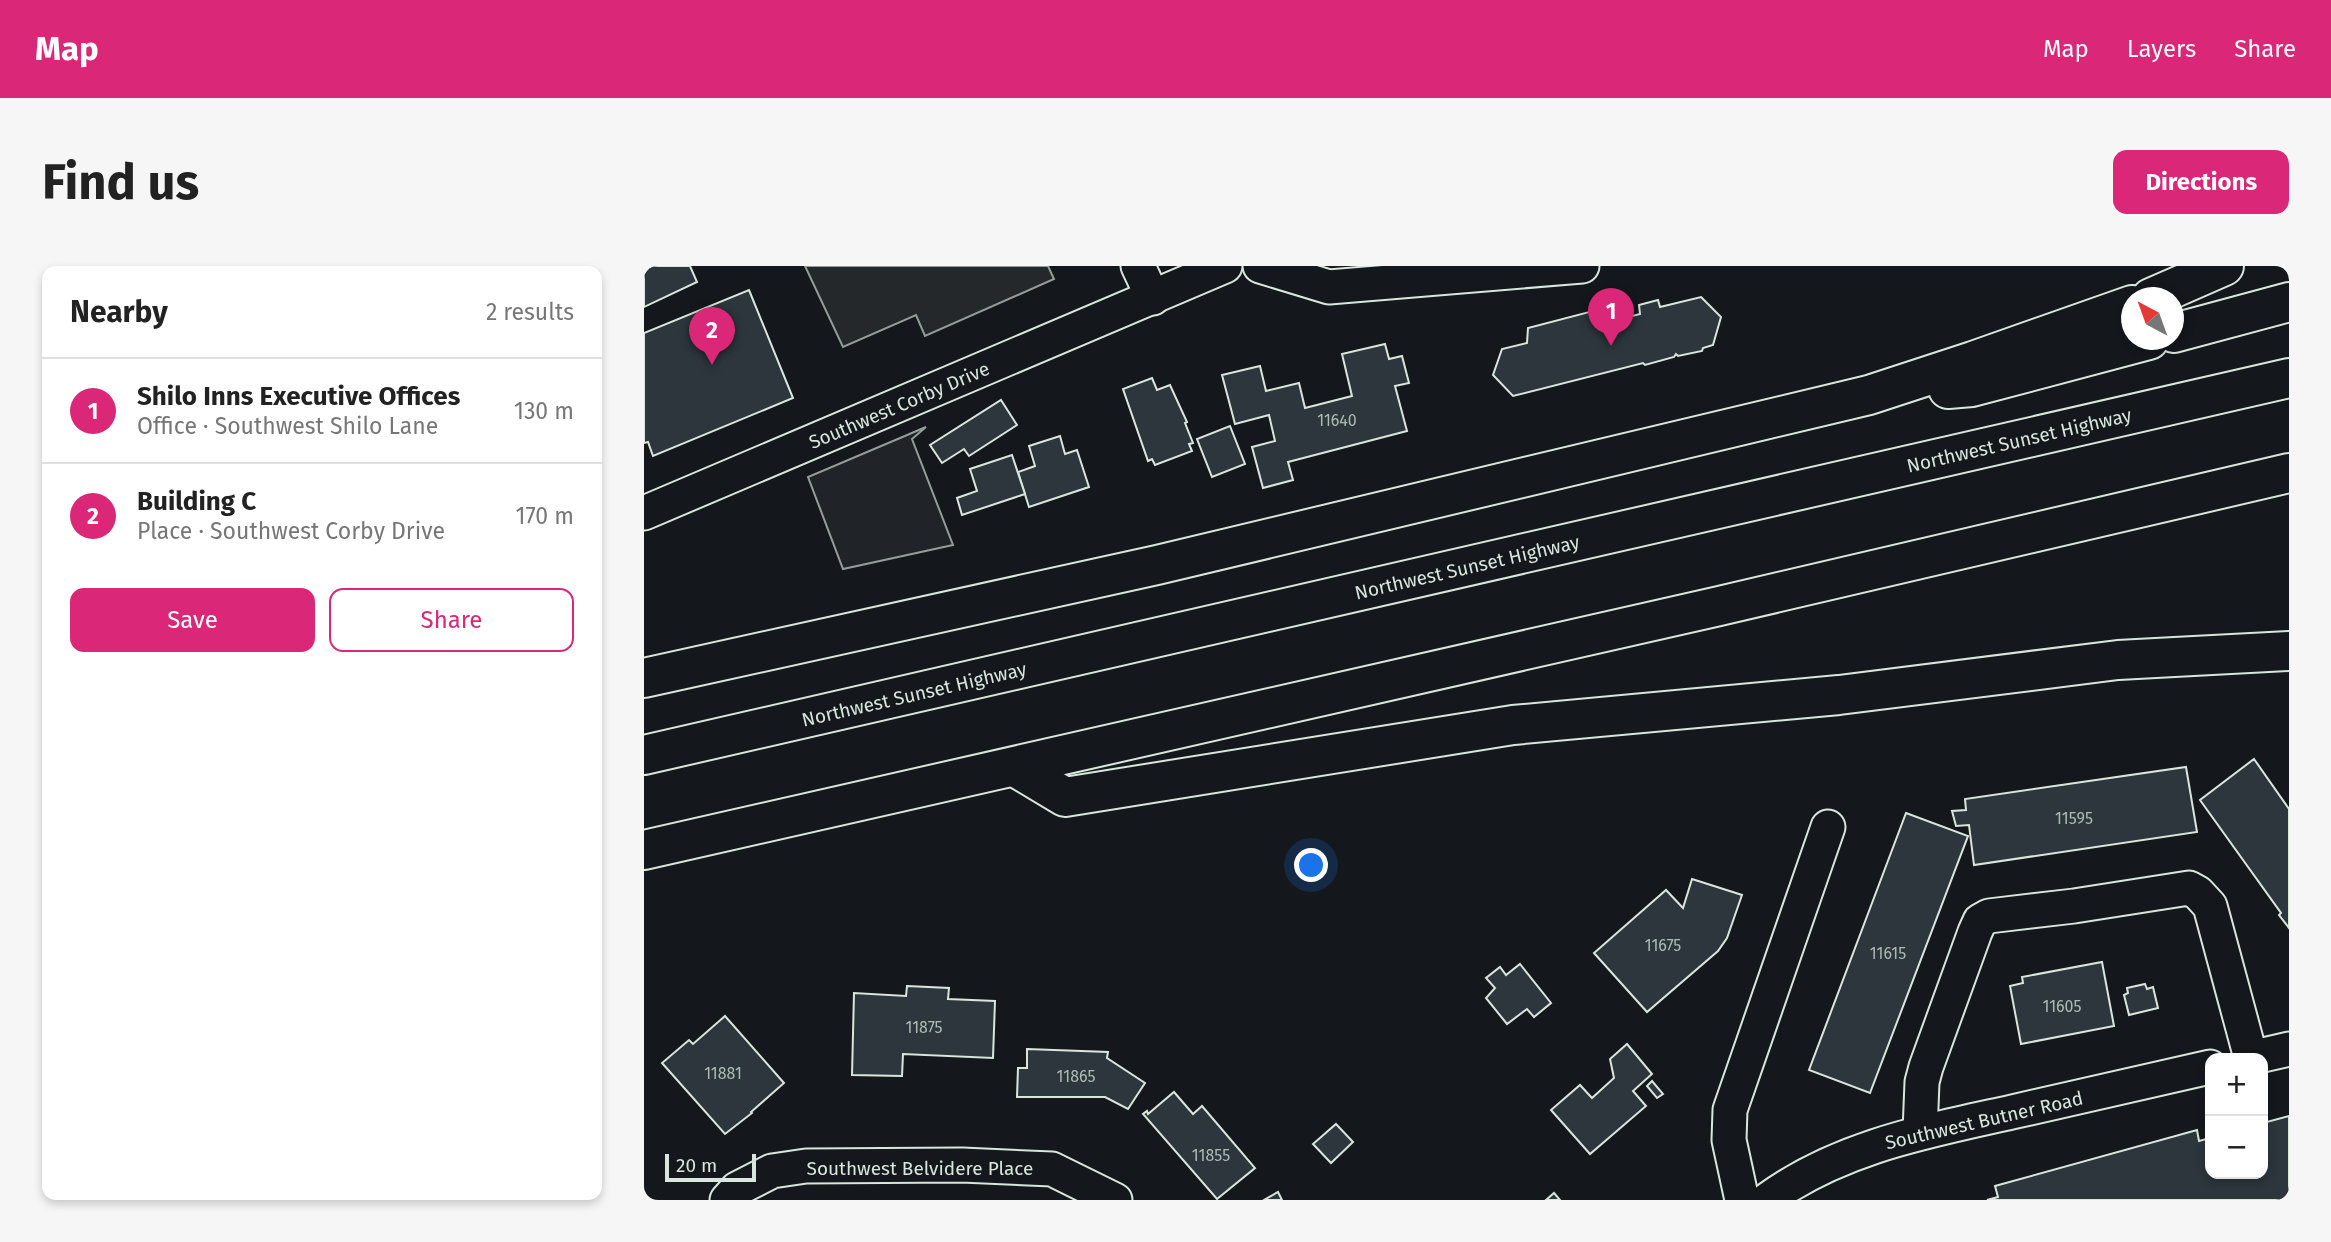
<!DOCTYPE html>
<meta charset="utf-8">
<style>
body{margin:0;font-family:"Fira Sans",sans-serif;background:#f6f6f6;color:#222}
.controls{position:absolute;right:21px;bottom:21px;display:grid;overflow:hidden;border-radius:14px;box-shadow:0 4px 10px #0003}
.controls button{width:63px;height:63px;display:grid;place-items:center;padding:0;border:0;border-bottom:2px solid #e0e0e0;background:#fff;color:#222;font:35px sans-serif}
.compass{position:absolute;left:1477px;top:21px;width:63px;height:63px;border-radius:50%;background:#fff;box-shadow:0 4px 10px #0003;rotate:319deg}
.scale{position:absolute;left:21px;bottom:18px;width:91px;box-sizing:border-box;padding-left:7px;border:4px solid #d8e6dc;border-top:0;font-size:19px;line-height:24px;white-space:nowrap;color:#d8e6dc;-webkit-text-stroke:5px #14181c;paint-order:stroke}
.you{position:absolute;left:668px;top:600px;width:24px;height:24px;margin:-18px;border:5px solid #fff;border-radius:50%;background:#1a73e8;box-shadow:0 0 0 10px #1a73e833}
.badge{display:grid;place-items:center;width:46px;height:46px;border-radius:50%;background:#db2777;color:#fff;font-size:23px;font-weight:700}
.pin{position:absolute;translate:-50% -58px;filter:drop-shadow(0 2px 4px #0008)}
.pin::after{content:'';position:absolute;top:37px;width:24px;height:21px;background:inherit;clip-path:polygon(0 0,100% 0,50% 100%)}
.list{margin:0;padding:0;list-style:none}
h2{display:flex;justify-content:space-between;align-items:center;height:91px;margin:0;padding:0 28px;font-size:30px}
h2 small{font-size:23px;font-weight:400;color:#767676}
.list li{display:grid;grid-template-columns:46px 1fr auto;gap:21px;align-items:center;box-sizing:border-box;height:105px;padding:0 28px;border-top:2px solid #e0e0e0}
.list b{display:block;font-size:26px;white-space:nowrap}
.list p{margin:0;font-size:23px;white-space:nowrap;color:#767676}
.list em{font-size:23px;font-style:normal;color:#767676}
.actions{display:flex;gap:14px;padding:21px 28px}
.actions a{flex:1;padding:16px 0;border:2px solid #db2777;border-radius:14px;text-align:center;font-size:24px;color:#db2777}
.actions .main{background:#db2777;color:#fff}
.map{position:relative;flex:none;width:1645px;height:934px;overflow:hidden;border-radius:14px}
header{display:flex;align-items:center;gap:42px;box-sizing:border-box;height:98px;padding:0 35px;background:#db2777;color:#fff}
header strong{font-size:33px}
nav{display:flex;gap:38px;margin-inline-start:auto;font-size:24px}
.intro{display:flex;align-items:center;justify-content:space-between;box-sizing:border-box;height:168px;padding:0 42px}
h1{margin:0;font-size:49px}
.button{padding:18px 32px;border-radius:14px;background:#db2777;color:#fff;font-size:24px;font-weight:700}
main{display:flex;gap:42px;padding:0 42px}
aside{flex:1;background:#fff;border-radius:14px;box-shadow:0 4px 10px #0003}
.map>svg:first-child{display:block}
.green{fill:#202428;stroke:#939e99;stroke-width:2}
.parking{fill:#24282b;stroke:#939e99;stroke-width:2}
.building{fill:#2c363c;stroke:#d8e6dc;stroke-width:2}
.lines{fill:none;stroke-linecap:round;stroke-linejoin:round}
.minor-casing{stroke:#d8e6dc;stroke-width:37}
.highway-casing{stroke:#d8e6dc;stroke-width:42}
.minor{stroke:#14181c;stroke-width:33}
.highway{stroke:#14181c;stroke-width:38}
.labels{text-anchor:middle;stroke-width:5;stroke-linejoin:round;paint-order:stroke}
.number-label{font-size:16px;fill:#adbab4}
.street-label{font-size:19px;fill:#d8e6dc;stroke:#14181c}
</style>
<header>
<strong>Map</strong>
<nav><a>Map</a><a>Layers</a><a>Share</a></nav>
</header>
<div class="intro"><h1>Find us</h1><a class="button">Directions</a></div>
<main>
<aside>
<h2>Nearby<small>2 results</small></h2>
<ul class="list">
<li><span class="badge">1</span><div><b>Shilo Inns Executive Offices</b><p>Office · Southwest Shilo Lane</p></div><em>130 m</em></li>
<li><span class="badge">2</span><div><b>Building C</b><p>Place · Southwest Corby Drive</p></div><em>170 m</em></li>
</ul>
<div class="actions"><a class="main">Save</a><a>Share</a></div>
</aside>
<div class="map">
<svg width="1645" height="934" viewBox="0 0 1645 934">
<rect width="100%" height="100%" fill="#14181c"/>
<polygon class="green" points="282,161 268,173 309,279 199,303 164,211"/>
<polygon class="parking" points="161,0 404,0 410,13 281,70 272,49 199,81"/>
<g class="building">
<polygon points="0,0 46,0 53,16 0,41"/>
<polygon points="105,24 149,132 9,190 4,176 0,177 0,67"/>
<polygon points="1057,31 1077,51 1069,79 1059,82 1058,85 1034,90 1032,88 1030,91 1001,99 999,97 869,130 849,109 858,83 883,77 884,62 949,45 961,57 996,48 995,39 1014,34 1016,41"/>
<polygon points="741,78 745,93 758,90 765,117 751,120 763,165 644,196 649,214 619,222 608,181 631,175 625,149 591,158 578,109 616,100 622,125 655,117 661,142 708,130 698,88"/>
<polygon points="508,112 513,124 526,119 543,156 541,157 549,177 545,178 548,185 511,199 508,193 504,195 479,123"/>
<polygon points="357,134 373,159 325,190 320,183 298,197 286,179"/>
<polygon points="586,160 601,198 568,211 553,173"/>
<polygon points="416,170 421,188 433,184 445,221 385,241 374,206 391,200 385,180"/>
<polygon points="368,189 381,228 318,249 313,232 333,225 326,203"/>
<polygon points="1610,493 1645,543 1645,662 1635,649 1637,647 1556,534"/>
<polygon points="1542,501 1553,566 1330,599 1325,559 1312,560 1308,545 1322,544 1321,533"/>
<polygon points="1262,547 1324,570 1226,827 1165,804"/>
<polygon points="1048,613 1098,629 1083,672 1074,685 1003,746 950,687 1022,624 1039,642"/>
<polygon points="1458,696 1470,760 1377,778 1366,720 1379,717 1378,711"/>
<polygon points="876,698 907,737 890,751 883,743 863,758 842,732 851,722 842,712 856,701 862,709"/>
<polygon points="1501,718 1503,723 1509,721 1514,742 1485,749 1480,729 1484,727 1483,722"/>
<polygon points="263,720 305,722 304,733 351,735 349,792 259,788 258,810 208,809 210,727 262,730"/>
<polygon points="81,750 140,817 107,846 108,847 81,868 18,797 45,774 49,778"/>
<polygon points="983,778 1008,808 989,825 1002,840 946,888 907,844 936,819 948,832 970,812 966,793"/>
<polygon points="383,783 464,786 463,792 501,817 484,843 461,831 373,831 374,802 383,802"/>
<polygon points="1008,815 1019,828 1013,832 1003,820"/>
<polygon points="530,826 549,848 558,840 611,902 573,933 499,848 503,845 504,848"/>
<polygon points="1645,850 1645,934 1343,934 1354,931 1351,920 1553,864 1555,875 1566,872 1566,908 1619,908 1619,857"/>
<polygon points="692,858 709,876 687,897 669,878"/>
<polygon points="634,926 638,934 620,934"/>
<polygon points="910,927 916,934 902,934"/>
</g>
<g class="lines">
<g class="minor-casing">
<g id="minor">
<polyline points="494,0 509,32"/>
<polyline points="616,0 685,21 938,0"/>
<polyline points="0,247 581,0"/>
<polyline points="1606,792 1645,783"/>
<polyline points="1276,866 1278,816 1282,801 1331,666 1336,655 1345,650 1430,640 1545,622 1554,627 1566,640 1607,792"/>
<polyline points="83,934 93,923 128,905 162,900 318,899 408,903 471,934"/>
<polyline points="1098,934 1085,874 1086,844 1184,561"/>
<path d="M 1123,934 C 1195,881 1283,865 1368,846 C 1434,831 1500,816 1566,801"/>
</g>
</g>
<g class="highway-casing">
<g id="highway">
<polyline points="1507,32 1580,0"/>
<polyline points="1530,67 1645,36"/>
<polyline points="1304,123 1328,121 1505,74"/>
<polyline points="0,412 513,299 1225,129 1329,95 1488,39"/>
<polyline points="0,489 1645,112"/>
<polyline points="371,501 421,531 869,459 1195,429 1474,394 1645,385"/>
<polyline points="0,584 1071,341 1645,207"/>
</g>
</g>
<use href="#minor" class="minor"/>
<use href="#highway" class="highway"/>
</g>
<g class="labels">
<g class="number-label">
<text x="693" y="160">11640</text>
<text x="1430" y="558">11595</text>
<text x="1019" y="685">11675</text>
<text x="1244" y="693">11615</text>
<text x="1418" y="746">11605</text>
<text x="280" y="767">11875</text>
<text x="79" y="813">11881</text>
<text x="432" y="816">11865</text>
<text x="567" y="895">11855</text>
</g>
<g class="street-label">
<text transform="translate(255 139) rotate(-23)" y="7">Southwest Corby Drive</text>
<text transform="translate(1375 174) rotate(-13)" y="7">Northwest Sunset Highway</text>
<text transform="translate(823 301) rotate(-13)" y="7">Northwest Sunset Highway</text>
<text transform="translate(270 428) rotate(-13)" y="7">Northwest Sunset Highway</text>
<text transform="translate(1340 854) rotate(-13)" y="7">Southwest Butner Road</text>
<text x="276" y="909">Southwest Belvidere Place</text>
</g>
</g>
</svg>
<div class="controls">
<button>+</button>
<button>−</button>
</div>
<svg class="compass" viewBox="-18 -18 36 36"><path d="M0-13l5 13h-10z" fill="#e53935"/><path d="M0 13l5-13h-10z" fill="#767676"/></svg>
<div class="scale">20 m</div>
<div class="you"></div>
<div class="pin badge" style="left:967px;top:80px">1</div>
<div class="pin badge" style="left:68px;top:99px">2</div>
</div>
</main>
